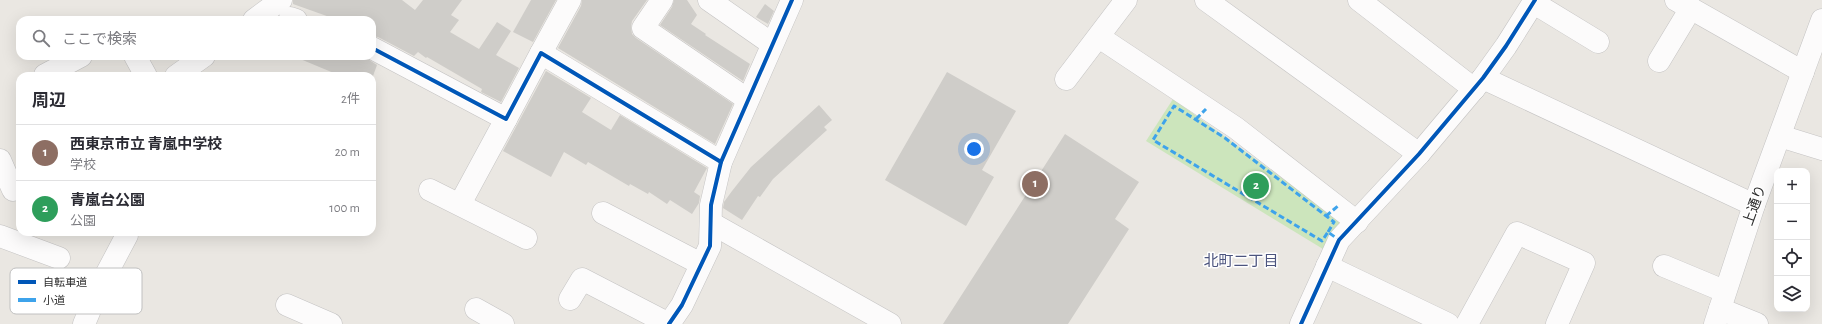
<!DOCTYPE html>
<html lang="ja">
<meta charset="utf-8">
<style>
body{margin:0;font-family:"Alegreya Sans","Noto Sans JP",sans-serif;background:#f2f2f3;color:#2b2b33}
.controls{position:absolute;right:12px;bottom:12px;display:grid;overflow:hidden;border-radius:8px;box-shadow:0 4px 16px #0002}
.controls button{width:36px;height:36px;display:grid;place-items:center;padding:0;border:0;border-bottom:1px solid #e1e1e2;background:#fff;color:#2b2b33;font:20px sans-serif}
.you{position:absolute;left:974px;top:149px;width:14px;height:14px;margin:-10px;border:3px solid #fff;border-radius:50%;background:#1a73e8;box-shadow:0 0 0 6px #1a73e833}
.badge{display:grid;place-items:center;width:26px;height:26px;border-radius:50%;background:#db2777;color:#fff;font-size:13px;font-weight:700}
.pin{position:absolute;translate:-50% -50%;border:2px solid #fff;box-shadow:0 1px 4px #0006}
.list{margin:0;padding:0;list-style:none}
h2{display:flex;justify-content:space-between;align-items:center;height:52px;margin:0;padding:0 16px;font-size:17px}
h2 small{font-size:13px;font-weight:400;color:#7c7c81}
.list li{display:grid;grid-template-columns:26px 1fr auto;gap:12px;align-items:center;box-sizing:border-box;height:56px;padding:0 16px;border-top:1px solid #e1e1e2}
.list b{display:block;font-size:15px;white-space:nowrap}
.list p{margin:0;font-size:13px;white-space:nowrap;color:#7c7c81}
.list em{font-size:13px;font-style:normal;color:#7c7c81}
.icon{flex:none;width:22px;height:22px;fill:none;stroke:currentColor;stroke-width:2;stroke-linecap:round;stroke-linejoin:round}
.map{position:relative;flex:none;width:1822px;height:324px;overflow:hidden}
.search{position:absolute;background:#fff;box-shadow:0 4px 16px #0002;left:16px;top:16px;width:360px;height:44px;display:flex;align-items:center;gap:10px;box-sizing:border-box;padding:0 14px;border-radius:12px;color:#7c7c81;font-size:15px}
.panel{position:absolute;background:#fff;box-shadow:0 4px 16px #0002;left:16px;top:72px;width:360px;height:164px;border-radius:12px}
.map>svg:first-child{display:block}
.green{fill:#cce5bc}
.building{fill:#cfcdc9}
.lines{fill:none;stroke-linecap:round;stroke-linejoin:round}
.minor-casing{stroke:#c4c3c3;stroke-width:23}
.minor{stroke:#fcfbfb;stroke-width:22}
.quiet{stroke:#3ea3eb;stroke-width:3;stroke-dasharray:6 3;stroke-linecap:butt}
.cycleway-casing{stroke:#fff;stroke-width:6}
.cycleway{stroke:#0057b8;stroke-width:4}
.labels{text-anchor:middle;stroke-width:3;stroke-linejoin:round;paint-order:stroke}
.street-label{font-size:14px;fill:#2d2d2d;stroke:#fff}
.neighbourhood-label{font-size:15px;fill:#4c547e;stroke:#fff}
.key{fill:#fff;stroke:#c0c0c0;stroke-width:1}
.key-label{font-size:11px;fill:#2d2d2d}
</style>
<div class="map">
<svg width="1822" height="324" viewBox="0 0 1822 324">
<rect width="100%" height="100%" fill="#eae7e2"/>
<polygon class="green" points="1173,99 1341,221 1323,249 1146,141"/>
<g class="building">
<polygon points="293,0 402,0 415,10 423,0 462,0 451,15 459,20 450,32 479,49 497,22 511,31 496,55 519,68 501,102 481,92 482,89 427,57 426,58 418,52 414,56 378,37 372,36 372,20 338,20 293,4"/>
<polygon points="531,0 556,0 533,42 513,32"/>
<polygon points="582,0 647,0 632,21 631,27 632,34 636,38 733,104 715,144 558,48 581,6"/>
<polygon points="674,0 687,0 697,15 691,24 706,34 705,35 750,64 743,81 660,25 672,7"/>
<polygon points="765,4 774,11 768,24 756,17"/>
<polygon points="293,56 363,56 377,65 373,76 341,76"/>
<polygon points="546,71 591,98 582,112 611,130 620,115 707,168 694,192 700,196 699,203 692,214 670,200 667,204 649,192 648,194 630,184 629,186 588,162 586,165 564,152 551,177 503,151"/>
<polygon points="947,72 1016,111 982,170 994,177 966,226 885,180"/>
<polygon points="819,105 832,120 824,127 827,130 773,179 760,197 758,196 742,220 723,208 724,202 732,191 751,167"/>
<polygon points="1065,134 1139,182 1115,219 1129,229 1068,324 943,324"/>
</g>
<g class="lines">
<g class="minor-casing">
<g id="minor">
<polyline points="662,0 643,28 747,99"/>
<polyline points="709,0 772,44"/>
<polyline points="1206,0 1419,154"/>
<polyline points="1359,0 1474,89"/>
<polyline points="1676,0 1803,72"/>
<polyline points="1534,3 1598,42"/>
<polyline points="290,18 296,20"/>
<polyline points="254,20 281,0"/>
<polyline points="1099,37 1236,128 1357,222"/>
<polyline points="372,48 506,119 541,53 721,162"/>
<polyline points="541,53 570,0"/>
<polyline points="135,56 146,76"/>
<polyline points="1659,61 1691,8"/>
<polyline points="45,75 81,56"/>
<polyline points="176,76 204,56"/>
<polyline points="1483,78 1754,205"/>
<polyline points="1066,79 1126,0"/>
<polyline points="1780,136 1822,149"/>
<polyline points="0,160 13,190"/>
<polyline points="430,190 526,238"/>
<polyline points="460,204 506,119"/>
<polyline points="603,213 701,264"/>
<polyline points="711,223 890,324"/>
<polyline points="0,236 59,258"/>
<polyline points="1327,266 1448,324"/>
<polyline points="1664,266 1724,291"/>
<polyline points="570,299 582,279 669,324"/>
<polyline points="287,305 331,324"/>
<polyline points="476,309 503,324"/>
<polyline points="1720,309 1757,324"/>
<polyline points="84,324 100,286 127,235"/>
<polyline points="669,324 682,305 710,246 711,205 721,162 792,0"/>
<polyline points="1301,324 1339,240 1419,154 1483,78 1506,46 1535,0"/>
<polyline points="1467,324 1517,233 1584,263 1557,324"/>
<polyline points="1715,324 1754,205 1822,20"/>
</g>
</g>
<use href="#minor" class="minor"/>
<g class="quiet">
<polyline points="1196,119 1206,109"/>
<polyline points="1326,216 1338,206"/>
<polyline points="1328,232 1334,222 1225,138 1174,106 1153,140 1322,241 1328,232 1339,240"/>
</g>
<g class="cycleway-casing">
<g id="cycleway">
<polyline points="372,48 506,119 541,53 721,162"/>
<polyline points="669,324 682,305 710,246 711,205 721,162 792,0"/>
<polyline points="1301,324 1339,240 1419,154 1483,78 1506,46 1535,0"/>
</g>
</g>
<use href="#cycleway" class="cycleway"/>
</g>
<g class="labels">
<g class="street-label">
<text transform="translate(1754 205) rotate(-70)" y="5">上通り</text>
</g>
<g class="neighbourhood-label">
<text x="1241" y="266">北町二丁目</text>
</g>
</g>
<rect x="10" y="268" width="132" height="46" rx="6" class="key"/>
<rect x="18" y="280" width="18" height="4" fill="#0057b8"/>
<rect x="18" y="298" width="18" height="4" fill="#3ea3eb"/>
<g class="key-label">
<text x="43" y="286">自転車道</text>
<text x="43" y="304">小道</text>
</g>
</svg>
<div class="controls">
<button>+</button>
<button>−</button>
<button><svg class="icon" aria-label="locate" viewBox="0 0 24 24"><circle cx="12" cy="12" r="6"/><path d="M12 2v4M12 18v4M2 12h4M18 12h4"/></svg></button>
<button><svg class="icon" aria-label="layers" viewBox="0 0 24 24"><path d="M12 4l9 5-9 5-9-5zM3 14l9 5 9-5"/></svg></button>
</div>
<div class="you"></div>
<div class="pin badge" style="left:1035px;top:184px;background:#8d6e63">1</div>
<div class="pin badge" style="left:1256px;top:186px;background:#2e9e5b">2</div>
<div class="search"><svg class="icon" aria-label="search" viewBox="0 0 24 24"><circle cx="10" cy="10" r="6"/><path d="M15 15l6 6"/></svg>ここで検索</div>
<section class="panel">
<h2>周辺<small>2件</small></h2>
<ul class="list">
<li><span class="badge" style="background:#8d6e63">1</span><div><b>西東京市立 青嵐中学校</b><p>学校</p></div><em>20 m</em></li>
<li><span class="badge" style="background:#2e9e5b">2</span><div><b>青嵐台公園</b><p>公園</p></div><em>100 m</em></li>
</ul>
</section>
</div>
